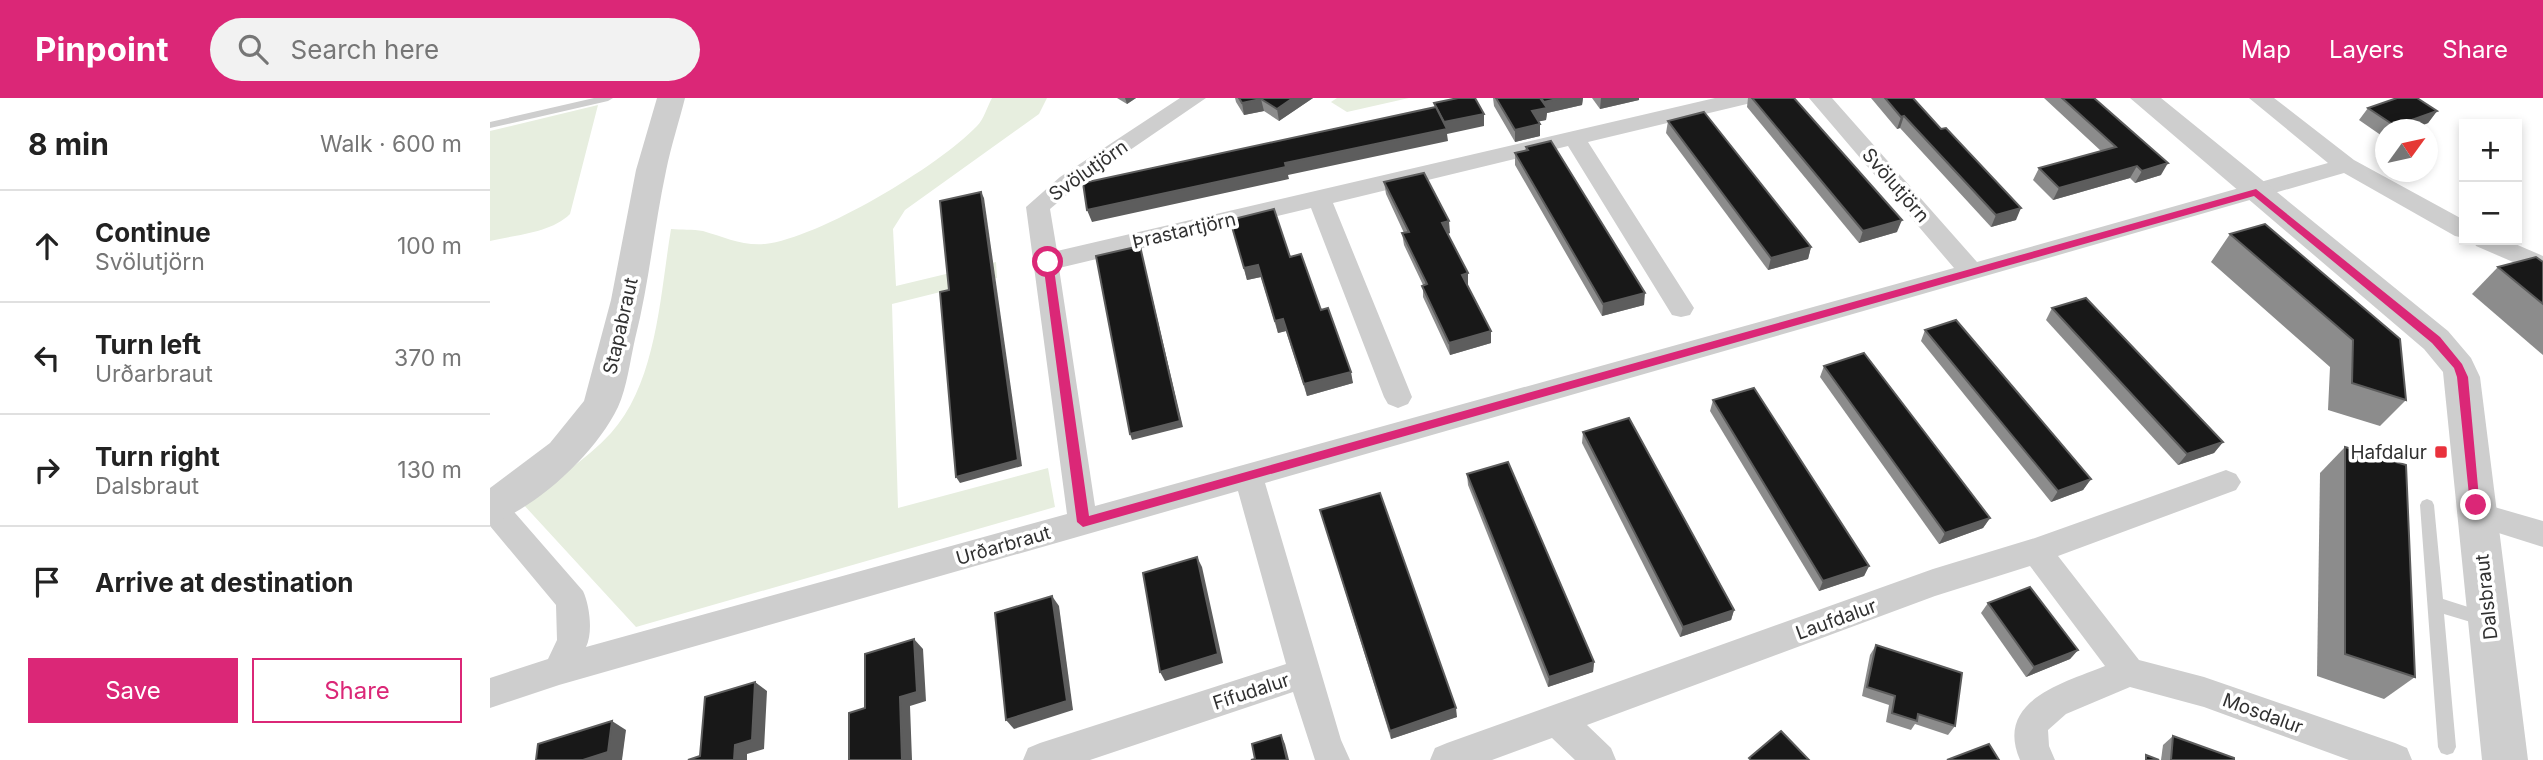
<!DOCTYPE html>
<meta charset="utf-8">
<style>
body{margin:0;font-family:Inter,sans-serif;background:#f2f2f2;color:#222}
.controls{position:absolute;right:21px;top:21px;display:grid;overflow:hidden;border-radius:0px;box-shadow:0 4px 10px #0003}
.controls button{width:63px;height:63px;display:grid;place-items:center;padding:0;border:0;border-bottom:2px solid #e0e0e0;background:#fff;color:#222;font:35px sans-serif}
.compass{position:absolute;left:1885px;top:21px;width:63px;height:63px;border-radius:50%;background:#fff;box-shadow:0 4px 10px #0003;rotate:57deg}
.stop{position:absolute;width:21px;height:21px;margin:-16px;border:5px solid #db2777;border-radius:50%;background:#fff}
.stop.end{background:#db2777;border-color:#fff;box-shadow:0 2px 7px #0008}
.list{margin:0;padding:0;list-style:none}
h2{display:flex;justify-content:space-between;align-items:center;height:91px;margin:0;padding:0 28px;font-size:30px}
h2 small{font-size:23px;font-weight:400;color:#767676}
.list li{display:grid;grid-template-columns:46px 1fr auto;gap:21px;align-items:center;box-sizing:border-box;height:112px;padding:0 28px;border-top:2px solid #e0e0e0}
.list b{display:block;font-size:26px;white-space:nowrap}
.list p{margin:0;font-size:23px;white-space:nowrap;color:#767676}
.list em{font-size:23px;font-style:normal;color:#767676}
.actions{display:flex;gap:14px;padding:21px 28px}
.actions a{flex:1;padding:16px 0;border:2px solid #db2777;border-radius:0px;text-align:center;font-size:24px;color:#db2777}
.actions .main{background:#db2777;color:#fff}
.icon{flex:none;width:38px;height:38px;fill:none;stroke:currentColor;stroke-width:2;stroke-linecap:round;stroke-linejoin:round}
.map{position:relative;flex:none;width:2053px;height:662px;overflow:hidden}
header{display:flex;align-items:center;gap:42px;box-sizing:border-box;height:98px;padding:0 35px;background:#db2777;color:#fff}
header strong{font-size:33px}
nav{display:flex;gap:38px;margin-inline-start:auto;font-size:24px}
.search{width:490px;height:63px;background:#f2f2f2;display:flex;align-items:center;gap:18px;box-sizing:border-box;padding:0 24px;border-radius:38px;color:#767676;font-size:26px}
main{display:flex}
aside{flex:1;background:#fff}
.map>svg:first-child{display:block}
.green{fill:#e7eedf}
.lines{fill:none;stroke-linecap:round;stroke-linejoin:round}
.service{fill:#cecece;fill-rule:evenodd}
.minor{fill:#cecece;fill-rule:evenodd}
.tertiary{fill:#cecece;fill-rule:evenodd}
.wall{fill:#8c8c8c}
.shaded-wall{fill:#5d5d5d}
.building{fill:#181818;stroke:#5d5d5d;stroke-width:2}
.route{fill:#db2777}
.poi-dot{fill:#e9313c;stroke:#fff;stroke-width:2.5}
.labels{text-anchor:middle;stroke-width:7;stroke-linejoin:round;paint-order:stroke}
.street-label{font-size:19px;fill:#313131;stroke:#fff}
.poi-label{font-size:19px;fill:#313131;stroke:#fff;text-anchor:end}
</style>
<header>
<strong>Pinpoint</strong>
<div class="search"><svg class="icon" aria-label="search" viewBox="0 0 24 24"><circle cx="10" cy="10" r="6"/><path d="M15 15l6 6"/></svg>Search here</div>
<nav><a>Map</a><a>Layers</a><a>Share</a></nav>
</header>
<main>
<aside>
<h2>8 min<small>Walk · 600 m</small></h2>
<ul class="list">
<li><svg class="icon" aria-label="ahead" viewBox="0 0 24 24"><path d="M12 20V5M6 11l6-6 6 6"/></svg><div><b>Continue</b><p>Svölutjörn</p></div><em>100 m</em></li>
<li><svg class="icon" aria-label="left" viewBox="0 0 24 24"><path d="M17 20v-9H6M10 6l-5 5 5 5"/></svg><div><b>Turn left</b><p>Urðarbraut</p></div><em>370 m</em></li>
<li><svg class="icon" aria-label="right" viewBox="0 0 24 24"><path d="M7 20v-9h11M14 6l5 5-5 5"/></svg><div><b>Turn right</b><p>Dalsbraut</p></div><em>130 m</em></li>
<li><svg class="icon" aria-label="arrive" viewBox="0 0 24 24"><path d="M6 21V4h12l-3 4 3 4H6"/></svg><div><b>Arrive at destination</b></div></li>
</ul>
<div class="actions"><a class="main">Save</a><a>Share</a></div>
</aside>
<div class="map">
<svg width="2053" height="662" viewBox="0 0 2053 662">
<rect width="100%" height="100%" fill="#fff"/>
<g class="green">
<path d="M 502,0 L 557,0 L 549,16 L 415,112 L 403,131 L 406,188 L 506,164 L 507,180 L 402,206 L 408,410 L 558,370 L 565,409 L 146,529 L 32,405 C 62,383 95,363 121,335 C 167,284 170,197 181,131 C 191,132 203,131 213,133 C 234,139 252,148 275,146 C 329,140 449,68 487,28 C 494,21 497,9 502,0 Z"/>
<polygon points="847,0 919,0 857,14 841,4"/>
<path d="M 108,7 L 80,116 C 61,135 25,137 0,143 L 0,33 Z"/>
</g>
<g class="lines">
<g class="service">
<polygon points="104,0 123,0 118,3 0,30 0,24"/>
<polygon points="1937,401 1942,403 1944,407 1953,501 2000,516 2002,521 2000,526 1994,528 1954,516 1966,649 1963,655 1957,657 1951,655 1948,649 1930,407 1932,403"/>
</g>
<g class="minor">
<path d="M 690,0 L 716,0 L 586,89 L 560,111 L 567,153 L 1225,0 L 1264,0 L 1261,5 L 1098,44 L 1204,210 L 1200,217 L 1191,219 L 1182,217 L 1078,48 L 843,105 L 922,299 L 918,306 L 908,310 L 898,306 L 894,299 L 821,110 L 569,170 L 605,408 L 1464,170 L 1319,0 L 1342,0 L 1487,164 L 1838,65 L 1759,0 L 1784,0 L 1864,62 L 1974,122 L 1974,140 L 1965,138 L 1854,75 L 775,385 L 851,642 L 860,662 L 825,662 L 803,594 L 600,662 L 533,662 L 538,650 L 550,645 L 796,566 L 748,393 L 69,587 L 0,610 L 0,580 L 58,561 L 67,542 L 66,507 L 0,428 L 2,397 L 12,400 L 93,493 C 100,508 103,535 96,549 L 577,416 L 536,109 L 570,79 Z"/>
<polygon points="1983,142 2016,142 2053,158 2053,177 1986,148"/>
<path d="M 1736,372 L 1746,376 L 1751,384 L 1746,392 L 1568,458 L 1649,562 L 1714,579 L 1905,645 L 1917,650 L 1922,662 L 1859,662 L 1714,609 L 1640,589 L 1576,616 L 1558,632 L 1559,648 L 1565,662 L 1530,662 C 1504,602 1574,585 1615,568 L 1540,468 L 1445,498 L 1097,627 L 1121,650 L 1126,662 L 1085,662 L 1062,640 L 1002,662 L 940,662 L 945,650 L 957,645 L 1443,471 L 1545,440 Z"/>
<polygon points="1987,404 2053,423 2053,449 1977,425 1972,416 1977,407"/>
</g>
<g class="tertiary">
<path d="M 167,0 L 195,0 C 189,24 181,48 176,73 C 164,129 159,186 145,241 C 140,263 137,289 128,309 C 106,355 48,409 0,426 L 0,390 L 60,345 L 94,303 L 121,202 L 146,72 Z"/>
<polygon points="1640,0 1671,0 1958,233 1981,260 1990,279 2038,662 1992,662 1953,274 1934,251"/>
</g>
</g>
<g class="wall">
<polygon points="627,0 646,0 637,6"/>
<polygon points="745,0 823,0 789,23 774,13 754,17 746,4"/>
<polygon points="1003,0 1093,0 1092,7 1057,15 1056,22 1049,23 1050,26 1050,38 1025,44 1004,8"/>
<polygon points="1102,0 1149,0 1149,2 1110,11"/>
<polygon points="1258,0 1304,0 1407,134 1369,145 1257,9"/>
<polygon points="1381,0 1423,0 1526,122 1501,129 1410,30 1407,31"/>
<polygon points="1554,0 1604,0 1671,77 1645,85 1640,80 1563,102 1543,82 1549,70 1611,53"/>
<polygon points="1878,10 1947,13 1938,25 1921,32 1895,32 1895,40 1869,22"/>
<polygon points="1178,23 1321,149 1318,161 1278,172 1176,35"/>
<polygon points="1036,49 1154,207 1112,218 1025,67 1025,55 1035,53"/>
<polygon points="894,84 960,135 958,136 978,187 977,187 1001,233 1001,245 960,257 933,199 933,187 914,147 912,135 914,135 896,96"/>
<polygon points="740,122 800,159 831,212 863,285 817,298 796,233 788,235 771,179 757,182"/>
<polygon points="1775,126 1916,302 1890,328 1838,312 1840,269 1721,164 1740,136"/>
<polygon points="2053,164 2053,257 1982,196 2008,169"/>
<polygon points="1562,210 1733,344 1724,355 1688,367 1556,222"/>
<polygon points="1435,232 1601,381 1593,392 1561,404 1431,243"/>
<polygon points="1334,268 1500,420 1493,430 1449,446 1330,279"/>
<polygon points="1223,302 1379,468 1374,478 1329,493 1220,313"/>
<polygon points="1093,334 1244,512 1241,522 1190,539 1092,345"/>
<polygon points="1855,349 1925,579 1894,601 1827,578 1830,375"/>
<polygon points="977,376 1104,564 1103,574 1058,589 978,387"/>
<polygon points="830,412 967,619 901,641"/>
<polygon points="1498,505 1588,552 1580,561 1536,579 1491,515"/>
<polygon points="1386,547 1465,628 1458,637 1425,626 1421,632 1396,624 1399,607 1372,598 1380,557"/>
<polygon points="1683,638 1744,662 1671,662 1673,647"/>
</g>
<g class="shaded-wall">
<polygon points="635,0 646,0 637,6"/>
<polygon points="803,0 823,0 789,23 787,11"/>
<polygon points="1071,0 1093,0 1092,7 1057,15 1056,22 1042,25 1042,13 1054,4"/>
<polygon points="1111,0 1149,0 1149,2 1110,11"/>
<polygon points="771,1 774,13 754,17 752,5"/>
<polygon points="1947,13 1938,25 1921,32 1903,32 1905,28"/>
<polygon points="994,16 994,28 957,36 958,43 798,77 799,81 602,124 597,112 795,65 954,24"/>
<polygon points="1414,18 1410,30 1407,31 1411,19"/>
<polygon points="1050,26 1050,38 1025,44 1025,32"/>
<polygon points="1678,65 1671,77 1645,85 1652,73"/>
<polygon points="1647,68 1640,80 1563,102 1569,90"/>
<polygon points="491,94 494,100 532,368 470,385 466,379"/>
<polygon points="1531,110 1526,122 1501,129 1506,117"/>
<polygon points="1412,122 1407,134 1369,145 1373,133"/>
<polygon points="959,123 960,135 953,137 952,125"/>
<polygon points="650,148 693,329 642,342 640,336"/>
<polygon points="1321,149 1318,161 1278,172 1281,160"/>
<polygon points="768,167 771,179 757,182 754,170"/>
<polygon points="978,175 978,187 973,189 972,177"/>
<polygon points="1155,195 1154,207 1112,218 1113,206"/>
<polygon points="793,221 796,233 788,235 785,223"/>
<polygon points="1001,233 1001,245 960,257 959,245"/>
<polygon points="861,274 863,285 817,298 814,286"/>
<polygon points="1733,344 1724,355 1688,367 1697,356"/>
<polygon points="1601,381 1593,392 1561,404 1568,393"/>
<polygon points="1500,420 1493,430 1449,446 1455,435"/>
<polygon points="707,459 712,469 733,565 675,583 670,574"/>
<polygon points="1379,468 1374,478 1329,493 1333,483"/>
<polygon points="562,498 569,508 583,612 524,631 516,622"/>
<polygon points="1244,512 1241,522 1190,539 1193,529"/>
<polygon points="424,541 433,551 436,603 420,608 422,662 412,662 410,599"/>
<polygon points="1588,552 1580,561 1536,579 1544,569"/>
<polygon points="1104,564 1103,574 1058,589 1059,579"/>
<polygon points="265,584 277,593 274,651 257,656 257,662 244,662 245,647"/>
<polygon points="966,610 967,619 901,641 900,633"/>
<polygon points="122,623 136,632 132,662 93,662"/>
<polygon points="791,637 795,646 799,662 797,662"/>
</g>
<g class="building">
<polygon points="749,0 803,0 787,11 771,1 752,5"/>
<polygon points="968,0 985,0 994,16 954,24 944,5"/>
<polygon points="1006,0 1050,0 1057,10 1042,13 1050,26 1025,32"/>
<polygon points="1051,0 1071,0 1054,4"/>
<polygon points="1262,0 1304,0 1412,122 1373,133"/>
<polygon points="1395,0 1423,0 1451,31 1456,30 1531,110 1506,117 1414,18 1411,19"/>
<polygon points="1572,0 1604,0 1678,65 1652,73 1647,68 1569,90 1549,70 1626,49"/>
<polygon points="1907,0 1927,0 1947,13 1905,28 1878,10"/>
<polygon points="946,9 957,31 795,65 796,69 597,112 593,85"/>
<polygon points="1214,14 1321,149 1281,160 1178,23"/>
<polygon points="1061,43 1155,195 1113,206 1025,55 1038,52 1036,49"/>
<polygon points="934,75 959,123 952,125 978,175 972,177 1001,233 959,245 932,188 937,186 912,135 919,134 894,84"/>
<polygon points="491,94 528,362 466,379 450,194 459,192 450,103"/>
<polygon points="784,111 800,159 811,156 831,212 838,210 861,274 814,286 793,221 785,223 768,167 754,170 740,122"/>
<polygon points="1775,126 1910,241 1916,302 1862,285 1863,242 1740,136"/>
<polygon points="650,148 690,323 640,336 606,158"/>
<polygon points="2046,159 2053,164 2053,206 2008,169"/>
<polygon points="1596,200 1733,344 1697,356 1562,210"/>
<polygon points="1466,222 1601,381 1568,393 1435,232"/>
<polygon points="1374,255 1500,420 1455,435 1334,268"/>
<polygon points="1264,290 1379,468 1333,483 1223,302"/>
<polygon points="1139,320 1244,512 1193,529 1093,334"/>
<polygon points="1855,349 1916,367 1925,579 1855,556"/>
<polygon points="1018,364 1104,564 1059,579 977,376"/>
<polygon points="890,395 966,610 900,633 830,412"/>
<polygon points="707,459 728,556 670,574 653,475"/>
<polygon points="1540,489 1588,552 1544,569 1498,505"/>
<polygon points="562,498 577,603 516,622 505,515"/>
<polygon points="424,541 427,594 410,599 412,662 359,662 359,615 375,610 375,556"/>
<polygon points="1386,547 1472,575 1465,628 1428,616 1427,623 1402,615 1405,598 1377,589"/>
<polygon points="265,584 262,642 245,647 244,662 198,662 210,658 215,599"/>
<polygon points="122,623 118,654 93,662 46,662 48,646"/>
<polygon points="1291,633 1319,662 1261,662 1259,660"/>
<polygon points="791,637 797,662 761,662 765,661 762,646"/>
<polygon points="1683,638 1744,660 1744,662 1681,662"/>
<polygon points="1499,646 1509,662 1457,662"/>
<polygon points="1656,657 1669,662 1656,662"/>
</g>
<polygon class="route" points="1766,91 1950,239 1972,266 1978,279 1990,411 1986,412 1980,407 1967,279 1964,270 1942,245 1764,98 593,429 587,424 553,164 558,161 563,164 599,418"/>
<rect class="poi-dot" x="1944" y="347" width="14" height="14" rx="3.5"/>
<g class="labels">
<g class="street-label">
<text transform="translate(598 72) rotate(-35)" y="7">Svölutjörn</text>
<text transform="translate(1406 87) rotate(49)" y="7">Svölutjörn</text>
<text transform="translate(694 132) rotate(-13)" y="7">Þrastartjörn</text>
<text transform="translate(130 228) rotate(-77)" y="7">Stapabraut</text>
<text transform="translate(513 447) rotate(-16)" y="7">Urðarbraut</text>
<text transform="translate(1996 499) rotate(-96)" y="7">Dalsbraut</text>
<text transform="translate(1346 521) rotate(-20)" y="7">Laufdalur</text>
<text transform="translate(761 593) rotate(-18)" y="7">Fífudalur</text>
<text transform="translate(1773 615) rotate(20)" y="7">Mosdalur</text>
</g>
<g class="poi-label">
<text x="1937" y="361">Hafdalur</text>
</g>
</g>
</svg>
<div class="controls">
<button>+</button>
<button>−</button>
</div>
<svg class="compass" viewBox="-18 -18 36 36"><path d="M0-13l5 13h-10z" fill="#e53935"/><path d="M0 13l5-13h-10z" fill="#767676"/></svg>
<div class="stop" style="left:558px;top:164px"></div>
<div class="stop end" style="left:1986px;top:407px"></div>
</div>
</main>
